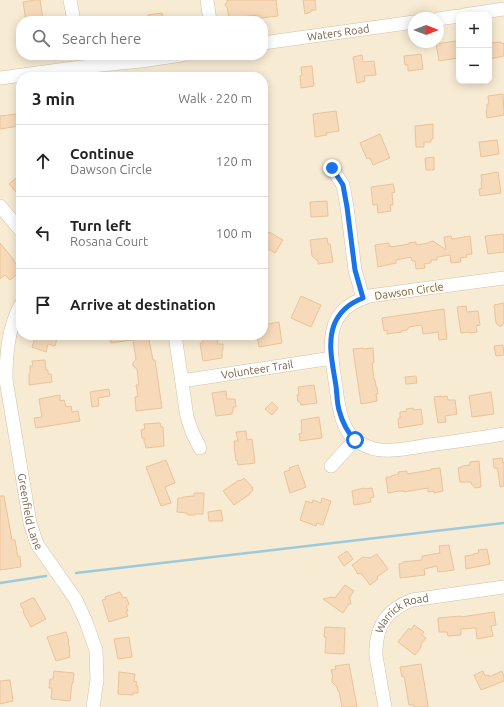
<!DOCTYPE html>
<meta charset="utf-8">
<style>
body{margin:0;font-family:Ubuntu,sans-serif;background:#f2f2f2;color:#222}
.controls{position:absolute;right:12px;top:12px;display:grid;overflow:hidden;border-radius:8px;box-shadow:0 2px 10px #0003}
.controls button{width:36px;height:36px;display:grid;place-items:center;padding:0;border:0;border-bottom:1px solid #e0e0e0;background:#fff;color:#222;font:20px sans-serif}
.compass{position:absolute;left:408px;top:12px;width:36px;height:36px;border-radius:50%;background:#fff;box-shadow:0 2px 10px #0003;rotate:90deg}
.stop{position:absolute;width:12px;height:12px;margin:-9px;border:3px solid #1a73e8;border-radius:50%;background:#fff}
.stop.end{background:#1a73e8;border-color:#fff;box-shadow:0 1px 4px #0008}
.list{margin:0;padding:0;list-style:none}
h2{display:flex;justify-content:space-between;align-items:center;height:52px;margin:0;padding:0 16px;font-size:17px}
h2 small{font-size:13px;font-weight:400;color:#767676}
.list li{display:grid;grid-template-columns:26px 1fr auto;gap:12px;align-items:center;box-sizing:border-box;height:72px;padding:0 16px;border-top:1px solid #e0e0e0}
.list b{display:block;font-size:15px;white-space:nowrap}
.list p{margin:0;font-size:13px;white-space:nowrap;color:#767676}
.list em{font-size:13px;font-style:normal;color:#767676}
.icon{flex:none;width:22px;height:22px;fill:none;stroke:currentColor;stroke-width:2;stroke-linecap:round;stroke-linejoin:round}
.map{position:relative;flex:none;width:504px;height:707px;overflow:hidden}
.search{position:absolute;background:#fff;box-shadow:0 2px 10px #0003;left:16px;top:16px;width:252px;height:44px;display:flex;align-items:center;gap:10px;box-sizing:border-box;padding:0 14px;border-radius:16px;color:#767676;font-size:15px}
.panel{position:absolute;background:#fff;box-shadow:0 2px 10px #0003;left:16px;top:72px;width:252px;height:268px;border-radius:16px}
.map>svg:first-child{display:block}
.residential{fill:#f7ebd3;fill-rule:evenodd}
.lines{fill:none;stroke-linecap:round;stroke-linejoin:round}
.stream{stroke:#9ccadd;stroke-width:2.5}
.building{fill:#f7daba;stroke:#ebc398}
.minor-casing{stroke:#d2c1a9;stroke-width:14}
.minor{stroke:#fff;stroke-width:13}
.route{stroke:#1a73e8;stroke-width:5}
.labels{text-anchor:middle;stroke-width:3;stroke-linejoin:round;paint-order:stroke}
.street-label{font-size:11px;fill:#7b6047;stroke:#fffbee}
</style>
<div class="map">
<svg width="504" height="707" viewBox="0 0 504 707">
<rect width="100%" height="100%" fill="#fef8e5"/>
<path class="residential" d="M 0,0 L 504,0 L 504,707 L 0,707 ZM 459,15 L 489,15 L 489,81 L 459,81 ZM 414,18 L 438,18 L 438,42 L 414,42 ZM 21,21 L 263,21 L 263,55 L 21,55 ZM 21,77 L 263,77 L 263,335 L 21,335 Z"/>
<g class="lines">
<g class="stream">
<polyline points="76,573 504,523"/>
<polyline points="0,583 46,576"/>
</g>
</g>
<g class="building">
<polygon points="35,0 40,0 43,19 26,21 23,2"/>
<polygon points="227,0 276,0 278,16 261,18 259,15 240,17 240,21 230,21 227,7 225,5 227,2"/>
<polygon points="303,0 315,0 316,10 311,10 311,12 305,14"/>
<polygon points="162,13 163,21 149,21 148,15"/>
<polygon points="456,41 458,58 439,61 436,44"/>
<polygon points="501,42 502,44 504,43 504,56 489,59 489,43"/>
<polygon points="421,54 423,69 408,71 408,65 405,65 404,56"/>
<polygon points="362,55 363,62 374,61 376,75 364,76 365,81 357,83 353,57"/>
<polygon points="312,66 314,86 301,88 300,76 302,75 301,67"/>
<polygon points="503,94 504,115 487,118 486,110 487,109 487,104 489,104 488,96"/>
<polygon points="336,111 339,131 326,133 327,135 315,137 313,114"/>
<polygon points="17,114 19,126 0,129 0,116"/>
<polygon points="433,124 433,139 431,139 431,142 424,142 424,147 416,147 415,126"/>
<polygon points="380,134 390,158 373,165 370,158 367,159 360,143"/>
<polygon points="497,140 499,154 481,157 479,142"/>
<polygon points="434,157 434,170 426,170 425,158"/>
<polygon points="498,172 501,193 480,196 479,189 482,188 481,182 482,182 481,175"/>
<polygon points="21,174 21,196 16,191 16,192 9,184"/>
<polygon points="393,184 395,192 392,193 393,205 390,205 391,211 378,213 377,204 373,205 371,187"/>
<polygon points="327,201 328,216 311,217 310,202"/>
<polygon points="269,232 283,240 275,253 263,246 263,242"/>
<polygon points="503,234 503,235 504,235 504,252 488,254 485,236"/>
<polygon points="451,236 452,239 470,236 472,254 466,255 467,257 460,258 461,262 451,263 450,255 437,257 437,260 431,260 431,263 424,264 425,268 416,269 415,261 412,261 411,257 396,260 396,263 378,267 375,245 389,243 389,246 391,246 391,247 409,244 409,243 416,242 416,245 428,243 429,242 433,241 446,250 444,237"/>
<polygon points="327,238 328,244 330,244 333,262 318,264 318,261 312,256 310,240"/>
<polygon points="0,243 14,260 13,260 21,270 21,271 10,280 5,275 0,279"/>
<polygon points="301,296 321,305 311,327 291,318"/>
<polygon points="504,303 504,323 502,326 499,326 496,323 494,305"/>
<polygon points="466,306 467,312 478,311 480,325 476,326 477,332 470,333 470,332 461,333 457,307"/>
<polygon points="444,309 447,339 439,340 438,332 423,334 422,326 421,325 409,327 407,330 401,331 402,332 387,334 387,330 384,331 382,318"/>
<polygon points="279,322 282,343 259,347 257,335 263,335 263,325"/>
<polygon points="36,335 58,335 55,346 48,344 46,352 32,347"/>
<polygon points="112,335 148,335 153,360 155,360 162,408 136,411 135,397 138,396 136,385 139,385 137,369 133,366 133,363 136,359 133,340 111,343 110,337 112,336"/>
<polygon points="216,335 218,344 223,344 223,349 222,351 222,358 203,361 200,343 203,343 202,337"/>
<polygon points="503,345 504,355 496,356 494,346"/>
<polygon points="363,348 363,349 373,348 374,363 372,363 374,380 375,380 376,387 377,387 378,394 376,394 377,401 361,404 353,349"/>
<polygon points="45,360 46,370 48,370 48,374 51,374 52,382 29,385 29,374 30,374 30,366 33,366 32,361"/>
<polygon points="416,376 417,383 406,384 405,377"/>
<polygon points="314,385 317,403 301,405 300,402 298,402 297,395 299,395 298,387"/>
<polygon points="109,389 110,396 98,398 99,406 92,407 90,392"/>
<polygon points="226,391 227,399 235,399 236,407 233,407 233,412 232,412 232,414 216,416 212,393"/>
<polygon points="491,392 494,414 472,417 469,396"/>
<polygon points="60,395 60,401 64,400 66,407 71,406 72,412 78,411 80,421 36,428 34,418 42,417 39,399"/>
<polygon points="441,396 441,397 447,396 448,400 455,400 457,414 445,416 446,422 438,423 434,397"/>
<polygon points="272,402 278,408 272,415 265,409"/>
<polygon points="413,408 414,410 421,409 423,424 399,428 398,419 400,418 400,412 407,411 406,409"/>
<polygon points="319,417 322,438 300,441 299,434 302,433 301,427 302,427 301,420"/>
<polygon points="160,423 161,427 163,427 164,446 146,448 145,443 144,443 144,438 142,438 141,430 145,429 144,424"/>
<polygon points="246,431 247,440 252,439 255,463 238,465 237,460 236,461 234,446 235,446 234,441 238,441 236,432"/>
<polygon points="502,458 503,463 504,462 504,486 500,487 498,471 497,468 494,468 493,459"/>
<polygon points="166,460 175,483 165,487 171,503 161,506 146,467"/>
<polygon points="479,461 481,487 476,488 472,485 471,482 460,482 458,468 462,467 462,466 470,465 470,462"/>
<polygon points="298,465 306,487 290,493 284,472 290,470 289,468"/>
<polygon points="440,468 443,491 434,493 434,491 428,492 428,488 404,492 404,491 399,491 388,493 386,477 391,477 391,476 399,474 398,472 407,471 407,474 431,470 431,469"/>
<polygon points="244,478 253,488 252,488 253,490 250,493 250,494 234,505 223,491 239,480 240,481"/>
<polygon points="364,488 365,489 372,488 374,497 370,498 371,502 354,505 352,491"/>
<polygon points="194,493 204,493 203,514 195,514 195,515 188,515 187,514 187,513 177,512 178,498 183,498 183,497 194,496"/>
<polygon points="0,496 4,496 12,540 15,540 18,557 20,556 21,567 0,570"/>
<polygon points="322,498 331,501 323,525 317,523 316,526 300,520 306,501 312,503 313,500 321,503"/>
<polygon points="221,510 223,521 209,521 208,512"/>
<polygon points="449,545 454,570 438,572 437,566 424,569 425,575 400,578 399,564 403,563 403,562 422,560 422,556 440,553 439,546"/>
<polygon points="487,549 490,564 466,569 465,556 473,555 473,554 479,553 478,550"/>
<polygon points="347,551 353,559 344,566 338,557"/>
<polygon points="377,554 388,569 377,577 378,579 370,585 361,573 358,574 352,565 363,557 370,558"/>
<polygon points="345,585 354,591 349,598 350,599 351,604 349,604 343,613 323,599 332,597 335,598"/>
<polygon points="120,592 123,598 126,597 129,604 126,606 128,611 126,611 128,616 109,622 102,600 106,599 105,597"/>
<polygon points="32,598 34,598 46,619 31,627 23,612 24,611 20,604"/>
<polygon points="494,612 496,625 491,626 493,636 477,639 476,628 474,628 461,629 461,635 448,636 447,632 439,632 438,618 461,616 461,617"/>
<polygon points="414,625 424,632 422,635 426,638 421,644 421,647 415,655 398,642 409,628 411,630"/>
<polygon points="325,627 345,628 344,654 325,653 326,637 324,637"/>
<polygon points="66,632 69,641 68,641 70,651 69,651 70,657 56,661 47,637"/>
<polygon points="129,637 132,657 118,659 114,639"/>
<polygon points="349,664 357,707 342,707 339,691 338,691 337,687 332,682 332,678 333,677 331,670 336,669 335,666"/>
<polygon points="421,664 427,699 428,707 414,707 414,705 409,705 404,676 402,677 400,667"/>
<polygon points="54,671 74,673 73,683 72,683 70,701 51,699 52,688 49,688 50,679 53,679"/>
<polygon points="483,671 485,676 489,675 489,677 502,671 504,677 504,681 481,690 474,675"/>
<polygon points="119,672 135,674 134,681 137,682 136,686 138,686 138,693 133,693 133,695 118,694"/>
<polygon points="10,680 13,701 0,704 0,681"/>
</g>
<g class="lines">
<g class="minor-casing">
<g id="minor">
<polyline points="70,0 74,21"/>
<polyline points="207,0 210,21"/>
<polyline points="464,15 504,9"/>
<polyline points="438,19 459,16"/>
<path id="s1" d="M 263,43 L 414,22"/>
<polyline points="0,78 81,67 141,61 182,55"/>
<polyline points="332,168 343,185 347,207 355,270 363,298"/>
<polyline points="0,206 21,231"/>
<path d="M 504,278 L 369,296 C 359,300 348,304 341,313 C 326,331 332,360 335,381 C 338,401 340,433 360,443 C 370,449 382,451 392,450 C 404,450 417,447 429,445 C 454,442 479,438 504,434"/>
<path id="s2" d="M 21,304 C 8,328 6,354 6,380 L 30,523 L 37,544 L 76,600 L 86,622 L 96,650 L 97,680 L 93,707"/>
<polyline points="175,335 187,417 192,432 200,448"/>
<path id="s3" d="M 182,381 L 332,358"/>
<polyline points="331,466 355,440"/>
<path id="s4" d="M 385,707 C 383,696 381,685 379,673 C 378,665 375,657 376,649 C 377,623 389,609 412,600 L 504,587"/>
</g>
</g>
<use href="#minor" class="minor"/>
</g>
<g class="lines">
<path class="route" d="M 332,168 L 343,185 L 347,207 L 355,270 L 363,298 C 350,303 339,312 334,325 C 327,344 333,366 336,386 C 337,394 337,403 339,410 C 342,421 347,432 355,440"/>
</g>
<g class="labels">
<g class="street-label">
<text dy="4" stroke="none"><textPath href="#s1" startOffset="76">Waters Road</textPath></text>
<text transform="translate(409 291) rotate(-8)" y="4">Dawson Circle</text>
<text dy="4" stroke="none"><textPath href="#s3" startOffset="76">Volunteer Trail</textPath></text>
<text dy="4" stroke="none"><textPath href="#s2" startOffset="212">Greenfield Lane</textPath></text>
<text dy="4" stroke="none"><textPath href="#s4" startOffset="108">Warrick Road</textPath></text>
</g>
</g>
</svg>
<div class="controls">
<button>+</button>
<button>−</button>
</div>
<svg class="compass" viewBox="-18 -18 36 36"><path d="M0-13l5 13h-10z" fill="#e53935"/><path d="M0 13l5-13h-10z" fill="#767676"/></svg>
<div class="stop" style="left:355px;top:440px"></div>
<div class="stop end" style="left:332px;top:168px"></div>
<div class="search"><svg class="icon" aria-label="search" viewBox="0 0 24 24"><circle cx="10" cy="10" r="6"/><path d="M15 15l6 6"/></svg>Search here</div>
<section class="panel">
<h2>3 min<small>Walk · 220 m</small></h2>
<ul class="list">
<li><svg class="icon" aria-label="ahead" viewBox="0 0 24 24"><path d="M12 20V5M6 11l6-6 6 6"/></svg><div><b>Continue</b><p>Dawson Circle</p></div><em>120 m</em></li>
<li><svg class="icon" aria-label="left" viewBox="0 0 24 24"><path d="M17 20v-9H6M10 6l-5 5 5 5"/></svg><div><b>Turn left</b><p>Rosana Court</p></div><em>100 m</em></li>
<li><svg class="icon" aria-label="arrive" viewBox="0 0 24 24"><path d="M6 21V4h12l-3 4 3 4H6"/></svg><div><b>Arrive at destination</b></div></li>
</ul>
</section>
</div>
